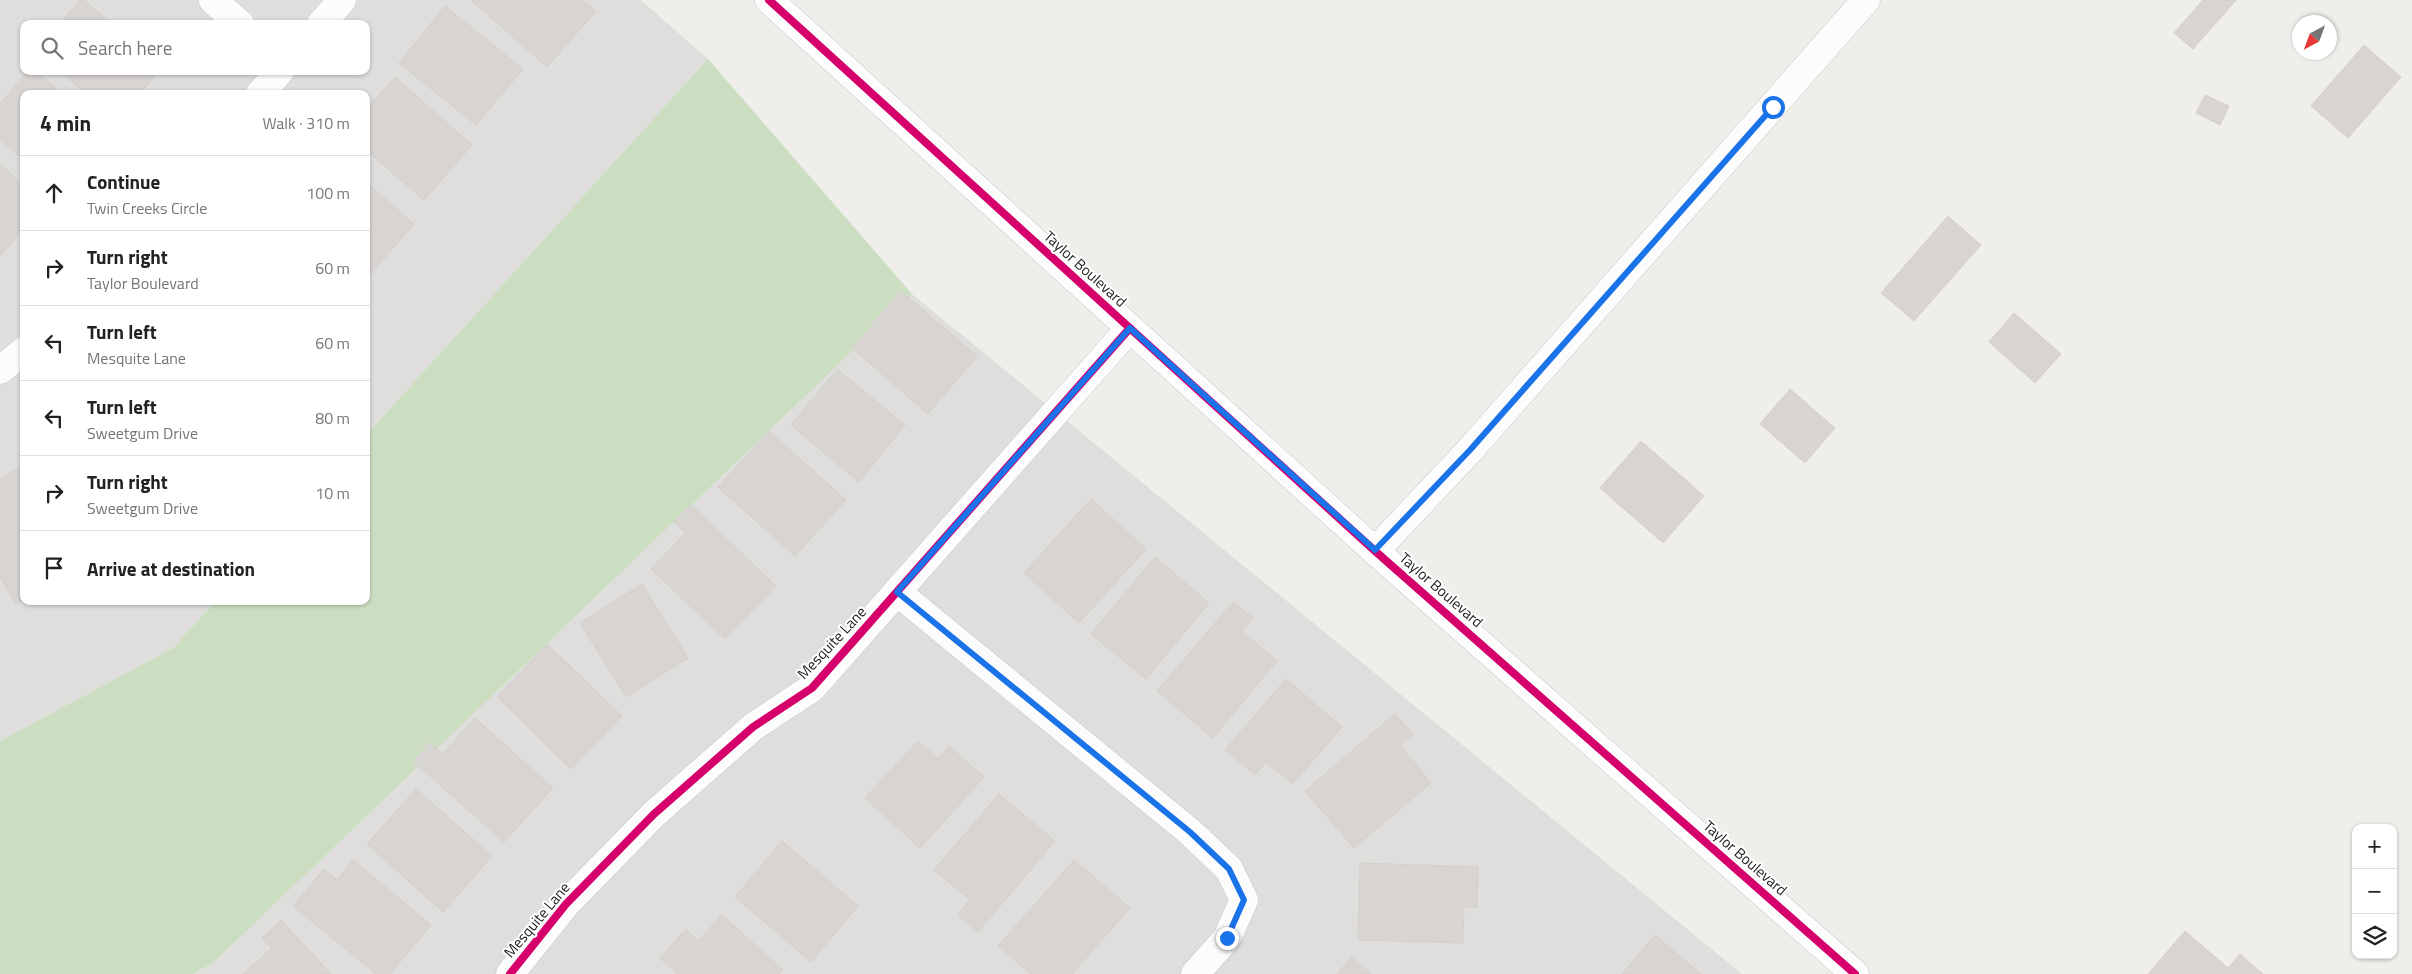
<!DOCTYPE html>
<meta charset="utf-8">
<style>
body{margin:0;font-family:"Titillium Web",sans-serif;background:#f2f2f2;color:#222}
.controls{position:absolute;right:15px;bottom:15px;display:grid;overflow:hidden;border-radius:10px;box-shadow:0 1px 4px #0004}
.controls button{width:45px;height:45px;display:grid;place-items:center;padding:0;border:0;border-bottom:1px solid #e0e0e0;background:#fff;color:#222;font:25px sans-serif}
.compass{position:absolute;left:2292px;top:15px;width:45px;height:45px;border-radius:50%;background:#fff;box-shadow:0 1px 4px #0004;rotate:221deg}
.stop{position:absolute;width:15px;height:15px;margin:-11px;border:4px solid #1a73e8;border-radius:50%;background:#fff}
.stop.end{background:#1a73e8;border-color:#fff;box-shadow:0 1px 5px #0008}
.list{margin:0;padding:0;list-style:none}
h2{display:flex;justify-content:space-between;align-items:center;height:65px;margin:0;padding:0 20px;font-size:21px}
h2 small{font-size:16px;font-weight:400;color:#767676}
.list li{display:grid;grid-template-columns:32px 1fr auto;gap:15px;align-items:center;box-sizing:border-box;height:75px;padding:0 20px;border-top:1px solid #e0e0e0}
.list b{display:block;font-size:19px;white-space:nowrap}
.list p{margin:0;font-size:16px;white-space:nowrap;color:#767676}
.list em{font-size:16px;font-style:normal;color:#767676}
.icon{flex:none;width:28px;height:28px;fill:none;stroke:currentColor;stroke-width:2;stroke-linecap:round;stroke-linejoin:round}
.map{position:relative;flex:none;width:2412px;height:974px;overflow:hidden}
.search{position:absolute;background:#fff;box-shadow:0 1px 4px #0004;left:20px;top:20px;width:350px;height:55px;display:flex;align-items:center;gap:12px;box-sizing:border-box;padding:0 18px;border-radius:10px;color:#767676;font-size:19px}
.panel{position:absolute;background:#fff;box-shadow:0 1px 4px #0004;left:20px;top:90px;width:350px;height:515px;border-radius:10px}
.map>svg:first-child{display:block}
.residential{fill:#dfdedc;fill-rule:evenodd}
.forest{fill:#cbdec1}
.building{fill:#d7d4d2;stroke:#d3d0cc}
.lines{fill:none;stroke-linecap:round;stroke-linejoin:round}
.minor-casing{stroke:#c9c8c7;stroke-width:29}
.tertiary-casing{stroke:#c9c8c7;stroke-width:29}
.minor{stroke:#fdfcfc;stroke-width:28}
.tertiary{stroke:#fdfcfc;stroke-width:28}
.cycleway-casing{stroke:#fff;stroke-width:11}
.cycleway{stroke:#d6006c;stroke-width:8}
.route{stroke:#1a73e8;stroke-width:6}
.labels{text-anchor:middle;stroke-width:4;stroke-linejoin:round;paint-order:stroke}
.street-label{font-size:15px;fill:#222;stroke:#fff}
</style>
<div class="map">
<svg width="2412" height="974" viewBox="0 0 2412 974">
<rect width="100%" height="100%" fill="#f0eeeb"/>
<g class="residential">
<path d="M 0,0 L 641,0 L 708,59 L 366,435 L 366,94 L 24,94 L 24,601 L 216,601 L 173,648 L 0,741 ZM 24,24 L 366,24 L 366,71 L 24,71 Z"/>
<polygon points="912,294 1742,974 193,974 214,962"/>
</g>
<polygon class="forest" points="708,59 912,294 214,962 193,974 0,974 0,741 173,648 216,601 366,601 366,435"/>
<g class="building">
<polygon points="80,0 84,0 112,24 60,24"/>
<polygon points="471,0 583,0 596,11 547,67"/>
<polygon points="2203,0 2236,0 2193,49 2174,33"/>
<polygon points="445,6 523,69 476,125 399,63"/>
<polygon points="2364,45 2401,77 2348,138 2311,106"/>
<polygon points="28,71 37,71 62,94 24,94 24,160 0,139 0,104"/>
<polygon points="60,71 159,71 140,94 86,94"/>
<polygon points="395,77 472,145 424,200 366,150 366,110"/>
<polygon points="2205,95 2229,106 2220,125 2196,113"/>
<polygon points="0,164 24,185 24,229 0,256"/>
<polygon points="366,182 414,224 367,278 366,278"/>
<polygon points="1948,216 1981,245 1914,321 1881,293"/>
<polygon points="901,291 977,356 928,414 852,348"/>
<polygon points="2014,313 2061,354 2035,383 1989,342"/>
<polygon points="837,369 905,425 859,482 791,425"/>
<polygon points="1790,389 1835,428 1805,463 1760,424"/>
<polygon points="769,431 846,500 795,556 718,487"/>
<polygon points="1641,441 1704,496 1663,543 1600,488"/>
<polygon points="18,468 24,477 24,599 16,604 0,578 0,480"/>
<polygon points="1091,499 1146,549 1079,623 1024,573"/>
<polygon points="691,505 776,586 725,639 651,569 685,533 674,522"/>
<polygon points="1155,557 1209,603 1146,679 1091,634"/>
<polygon points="642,584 688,658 626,697 580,623"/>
<polygon points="1233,602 1253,618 1242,631 1277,661 1213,738 1157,691"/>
<polygon points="547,644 622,716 571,769 497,697"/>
<polygon points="1286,679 1342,727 1293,784 1266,762 1255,775 1225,750"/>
<polygon points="1395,714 1413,734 1400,745 1431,783 1354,848 1305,791"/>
<polygon points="475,718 553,788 504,842 413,761 430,742 443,754"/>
<polygon points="918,741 938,759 949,746 984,777 920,848 865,798"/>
<polygon points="416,789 492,856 443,912 367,844"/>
<polygon points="999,794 1055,841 978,932 958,915 970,900 934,870"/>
<polygon points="782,841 858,906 811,962 735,897"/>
<polygon points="353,860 431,925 390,974 376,974 293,906 324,869 337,880"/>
<polygon points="1074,860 1130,908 1072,974 1031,974 998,946"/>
<polygon points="1360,863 1478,867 1477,907 1464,907 1463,943 1358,940"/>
<polygon points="722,915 783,970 779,974 677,974 660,958 686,929 698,941"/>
<polygon points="281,920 331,974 243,974 272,948 262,938"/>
<polygon points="2185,931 2228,968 2240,954 2263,974 2148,974"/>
<polygon points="1655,935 1701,974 1622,974"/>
<polygon points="1352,957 1371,974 1337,974"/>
</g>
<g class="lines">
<g class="minor-casing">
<g id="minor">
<polyline points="213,0 240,24"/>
<polyline points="321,24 342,0"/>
<polyline points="260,94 280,71"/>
<polyline points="0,370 24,351"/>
<polyline points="1375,551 1470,450 1866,0"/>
<polyline points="897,592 1190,832 1229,869 1244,900 1227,938 1195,974"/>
<polyline points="510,974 566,904 654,814 753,727 812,688 1130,328"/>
</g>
</g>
<g class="tertiary-casing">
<polyline id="tertiary" points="769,0 1375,551 1855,974"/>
</g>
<use href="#minor" class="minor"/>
<use href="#tertiary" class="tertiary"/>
<g class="cycleway-casing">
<g id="cycleway">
<polyline points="769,0 1375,551 1855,974"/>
<polyline points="510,974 566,904 654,814 753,727 812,688 1130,328"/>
</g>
</g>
<use href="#cycleway" class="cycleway"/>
</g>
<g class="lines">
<polyline class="route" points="1227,938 1244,900 1229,869 1190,832 897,592 1130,328 1375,550 1470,450 1773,107"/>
</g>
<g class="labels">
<g class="street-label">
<text transform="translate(1085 269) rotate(42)" y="5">Taylor Boulevard</text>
<text transform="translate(1441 590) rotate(41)" y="5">Taylor Boulevard</text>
<text transform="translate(832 643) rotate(-47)" y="5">Mesquite Lane</text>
<text transform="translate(1745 858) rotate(41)" y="5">Taylor Boulevard</text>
<text transform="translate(537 920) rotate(-50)" y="5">Mesquite Lane</text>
</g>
</g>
</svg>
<div class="controls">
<button>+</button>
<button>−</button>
<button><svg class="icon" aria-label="layers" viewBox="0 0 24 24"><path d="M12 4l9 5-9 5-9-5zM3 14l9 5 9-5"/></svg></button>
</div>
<svg class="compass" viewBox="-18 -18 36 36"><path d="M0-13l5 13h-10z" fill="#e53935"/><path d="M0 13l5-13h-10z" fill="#767676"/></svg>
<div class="stop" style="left:1773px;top:107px"></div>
<div class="stop end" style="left:1227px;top:938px"></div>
<div class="search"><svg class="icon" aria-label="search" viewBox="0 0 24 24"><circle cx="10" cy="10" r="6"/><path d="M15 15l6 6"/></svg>Search here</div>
<section class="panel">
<h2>4 min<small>Walk · 310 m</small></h2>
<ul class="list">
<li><svg class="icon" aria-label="ahead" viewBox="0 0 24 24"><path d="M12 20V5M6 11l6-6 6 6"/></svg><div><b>Continue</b><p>Twin Creeks Circle</p></div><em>100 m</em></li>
<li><svg class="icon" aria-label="right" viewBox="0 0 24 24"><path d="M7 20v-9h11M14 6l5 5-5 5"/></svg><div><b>Turn right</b><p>Taylor Boulevard</p></div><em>60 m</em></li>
<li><svg class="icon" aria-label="left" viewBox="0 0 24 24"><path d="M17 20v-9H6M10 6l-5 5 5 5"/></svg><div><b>Turn left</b><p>Mesquite Lane</p></div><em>60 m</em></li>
<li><svg class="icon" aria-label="left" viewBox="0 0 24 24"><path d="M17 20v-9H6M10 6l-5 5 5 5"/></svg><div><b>Turn left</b><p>Sweetgum Drive</p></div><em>80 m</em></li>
<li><svg class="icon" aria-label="right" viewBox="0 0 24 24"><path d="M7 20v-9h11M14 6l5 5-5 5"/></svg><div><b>Turn right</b><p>Sweetgum Drive</p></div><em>10 m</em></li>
<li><svg class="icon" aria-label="arrive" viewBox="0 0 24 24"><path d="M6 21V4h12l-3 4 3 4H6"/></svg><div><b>Arrive at destination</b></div></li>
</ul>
</section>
</div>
